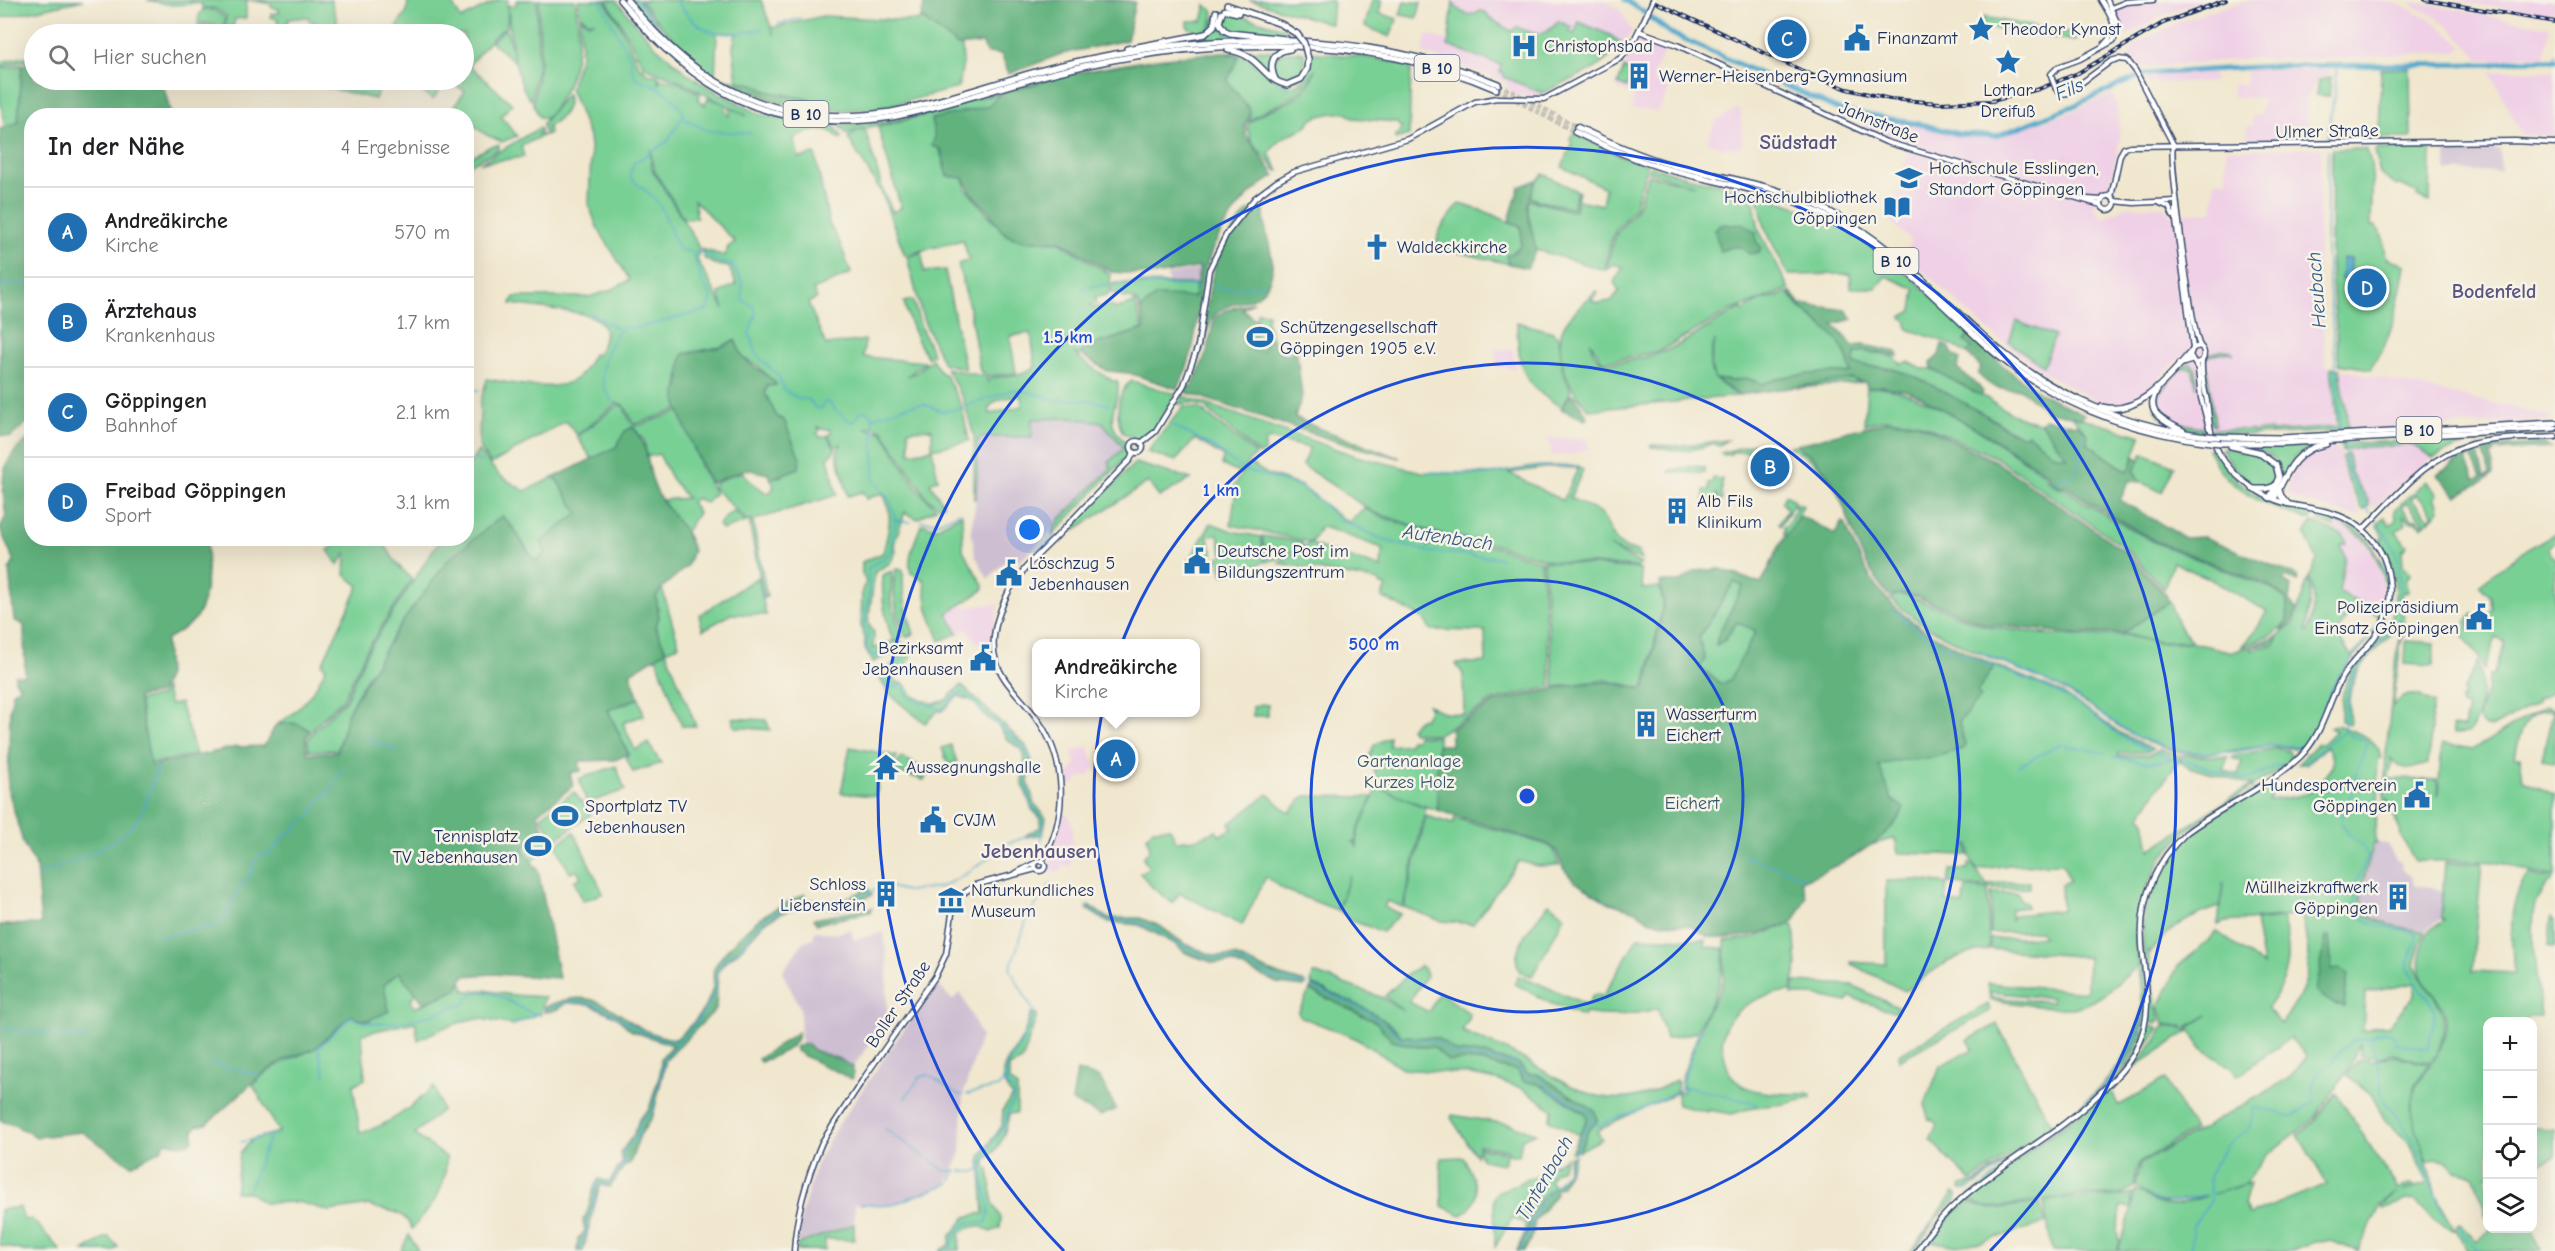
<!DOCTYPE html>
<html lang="de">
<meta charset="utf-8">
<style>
body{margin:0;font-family:"Comic Neue",sans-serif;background:#f6f6f6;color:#202124}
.controls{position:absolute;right:18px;bottom:18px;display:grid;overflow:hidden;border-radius:12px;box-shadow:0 6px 24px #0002}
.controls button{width:54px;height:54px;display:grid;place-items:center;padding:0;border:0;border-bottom:2px solid #e0e0e0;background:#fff;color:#202124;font:30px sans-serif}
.you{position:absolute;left:1030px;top:530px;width:21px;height:21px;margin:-15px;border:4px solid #fff;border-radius:50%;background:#1a73e8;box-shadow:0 0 0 9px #1a73e833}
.badge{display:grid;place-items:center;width:39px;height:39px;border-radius:50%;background:#1f6fb2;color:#fff;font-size:20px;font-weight:700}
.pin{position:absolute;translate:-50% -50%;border:3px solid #fff;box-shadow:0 2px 6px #0006}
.popup{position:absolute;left:1032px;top:639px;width:168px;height:78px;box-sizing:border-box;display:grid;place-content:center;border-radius:12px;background:#fff;filter:drop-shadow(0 2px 4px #0005);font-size:20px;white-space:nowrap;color:#757577}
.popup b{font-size:22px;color:#202124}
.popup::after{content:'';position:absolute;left:50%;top:100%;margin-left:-12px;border:12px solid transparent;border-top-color:#fff}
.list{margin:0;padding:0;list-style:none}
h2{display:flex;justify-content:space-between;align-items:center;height:78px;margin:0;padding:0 24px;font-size:26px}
h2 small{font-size:20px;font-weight:400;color:#757577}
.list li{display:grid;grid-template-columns:39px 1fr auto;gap:18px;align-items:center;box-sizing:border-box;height:90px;padding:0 24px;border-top:2px solid #e0e0e0}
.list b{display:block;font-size:22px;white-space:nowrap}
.list p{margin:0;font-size:20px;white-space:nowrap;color:#757577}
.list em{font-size:20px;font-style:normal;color:#757577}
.icon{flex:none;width:33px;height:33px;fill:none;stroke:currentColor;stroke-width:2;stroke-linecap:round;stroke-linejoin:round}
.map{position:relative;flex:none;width:2555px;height:1251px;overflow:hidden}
.search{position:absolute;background:#fff;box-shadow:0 6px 24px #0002;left:24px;top:24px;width:450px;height:66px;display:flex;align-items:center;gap:15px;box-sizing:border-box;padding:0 21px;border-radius:33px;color:#757577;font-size:22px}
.panel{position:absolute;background:#fff;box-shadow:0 6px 24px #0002;left:24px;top:108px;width:450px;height:438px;border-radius:24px}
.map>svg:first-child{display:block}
.built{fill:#efd0e6}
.industrial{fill:#cdbed2}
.green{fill:#79d095;stroke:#4a807a;stroke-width:1.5;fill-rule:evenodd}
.forest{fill:#62b27e;stroke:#3e706e;stroke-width:1.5;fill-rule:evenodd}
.water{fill:#50a8cd;stroke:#366c96;stroke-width:1.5}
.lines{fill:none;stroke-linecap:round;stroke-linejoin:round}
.stream{stroke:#50a8cd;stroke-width:1.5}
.river{stroke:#50a8cd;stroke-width:5}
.highway-tunnel{stroke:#c5c2b8;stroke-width:5;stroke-dasharray:5 2.5;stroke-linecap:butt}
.secondary-casing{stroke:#3b4b6f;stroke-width:7}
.highway-casing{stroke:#3b4b6f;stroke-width:8}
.secondary{stroke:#fff;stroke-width:4}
.highway{stroke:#fff;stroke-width:5}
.rail-casing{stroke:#1b2f5e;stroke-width:4}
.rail{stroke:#f7f3e8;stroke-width:1.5;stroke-dasharray:4.5;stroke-linecap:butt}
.secondary-bridge-casing{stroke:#3b4b6f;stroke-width:7;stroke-linecap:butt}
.highway-bridge-casing{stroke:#3b4b6f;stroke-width:8;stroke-linecap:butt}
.secondary-bridge{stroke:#fff;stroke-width:4}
.highway-bridge{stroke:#fff;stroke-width:5}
.ring{fill:none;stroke:#1d4ed8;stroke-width:3}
.labels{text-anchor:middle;stroke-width:5;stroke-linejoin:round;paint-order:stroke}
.shield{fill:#f7f3e8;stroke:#5d6a87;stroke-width:1.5}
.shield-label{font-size:16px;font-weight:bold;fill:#1b2f5e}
.poi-label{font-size:18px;fill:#1b2f5e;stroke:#f7f3e8;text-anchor:start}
.street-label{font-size:18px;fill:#1b2f5e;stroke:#f7f3e8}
.park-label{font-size:18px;fill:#32576c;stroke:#f7f3e8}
.water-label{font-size:20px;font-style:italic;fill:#2e5985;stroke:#f7f3e8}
.neighbourhood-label{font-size:20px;font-weight:bold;fill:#5a5681;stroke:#f7f3e8}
.quarter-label{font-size:21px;font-weight:bold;fill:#5a5681;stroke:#f7f3e8}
.centre{fill:#1d4ed8;stroke:#f7f3e8;stroke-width:3}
.ring-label{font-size:18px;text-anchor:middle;font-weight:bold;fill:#1d4ed8;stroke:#f7f3e8;stroke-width:5;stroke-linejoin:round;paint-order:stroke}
</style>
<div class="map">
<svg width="2555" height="1251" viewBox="0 0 2555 1251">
<rect width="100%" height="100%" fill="#f7f3e8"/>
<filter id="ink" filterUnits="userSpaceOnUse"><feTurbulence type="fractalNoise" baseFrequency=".0167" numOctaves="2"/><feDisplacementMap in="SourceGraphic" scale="12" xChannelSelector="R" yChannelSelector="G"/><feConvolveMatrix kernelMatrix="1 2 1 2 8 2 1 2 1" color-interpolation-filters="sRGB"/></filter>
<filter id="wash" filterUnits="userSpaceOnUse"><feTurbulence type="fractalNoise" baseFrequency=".008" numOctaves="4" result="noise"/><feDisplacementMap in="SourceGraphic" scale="24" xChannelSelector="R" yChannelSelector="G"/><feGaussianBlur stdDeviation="1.35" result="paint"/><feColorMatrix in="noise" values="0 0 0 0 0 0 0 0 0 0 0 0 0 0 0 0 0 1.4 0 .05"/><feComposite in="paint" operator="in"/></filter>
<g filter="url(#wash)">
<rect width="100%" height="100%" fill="#f0e7ce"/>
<g class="built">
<polygon points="1452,0 1605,0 1620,10 1632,31 1622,49 1596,68 1539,96 1511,95 1505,81 1423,53 1426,35 1448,40"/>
<polygon points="2167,0 2204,0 2182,7 2127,35 2115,11 2121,7"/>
<polygon points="2252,0 2377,0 2391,2 2413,10 2437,24 2463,47 2456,52 2449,52 2318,59 2256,58 2138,68 2129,54 2135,44 2179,22 2216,9"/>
<polygon points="2452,0 2548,0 2555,3 2555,17"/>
<polygon points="2413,2 2550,27 2545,57 2522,55 2499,60 2479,59 2453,30 2434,16 2412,5"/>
<polygon points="1640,39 1665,50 1652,76 1655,77 1654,82 1670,88 1658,111 1632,109 1634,95 1616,88 1626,64 1625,57"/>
<polygon points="2246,69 2332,70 2332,73 2317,78 2307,99 2308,142 2247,142 2247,126 2252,125 2252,116 2261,115 2262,98 2232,97 2232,84 2246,84"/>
<polygon points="2213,70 2213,82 2149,83 2144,76"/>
<polygon points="2516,70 2555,72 2555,136 2522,135 2490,72"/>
<polygon points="2109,95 2113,95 2117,107 2120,139 2109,190 2097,196 2094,207 2097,209 2098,213 2104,217 2126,207 2161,206 2164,207 2170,215 2213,211 2215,181 2226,180 2226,149 2321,148 2318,268 2326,366 2331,368 2336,428 2271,432 2197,427 2174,422 2163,414 2158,405 2158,394 2164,382 2183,366 2178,359 2141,398 2125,405 2104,405 2043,372 1989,331 1903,253 1912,241 1890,221 1908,149 1865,133 1868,119 1996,137 2074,111"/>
<polygon points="1738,108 1741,111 1742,147 1722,148 1707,141 1715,122"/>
<polygon points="1496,349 1512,349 1516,368 1496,368"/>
<polygon points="2340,369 2550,416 2550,420 2349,431"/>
<polygon points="1548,438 1586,439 1590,448 1573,454 1552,456"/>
<polygon points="2413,445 2433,458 2373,508 2351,473 2347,451 2364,447"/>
<polygon points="2331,447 2340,451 2344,477 2361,514 2356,516 2295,499 2287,492 2291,474 2300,459 2317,449"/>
<polygon points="2334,520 2362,537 2376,558 2384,594 2383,605 2378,610 2369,609 2338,591 2345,557 2341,544 2347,543 2334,531"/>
<polygon points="993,604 999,605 990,643 978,643 966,629 958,633 947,613 960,605 966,607"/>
<polygon points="1088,746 1096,769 1092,770 1091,775 1078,778 1076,783 1066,786 1064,776 1069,774 1076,764 1071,752"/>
<polygon points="1063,813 1068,815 1073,827 1071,866 1062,866 1062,872 1050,872 1050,855 1056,840"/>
</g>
<g class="industrial">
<polygon points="2446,149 2500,149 2501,171 2446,172"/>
<polygon points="1200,269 1197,284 1169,284 1167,275"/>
<polygon points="1069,418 1102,422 1124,448 1109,462 1111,468 1101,479 1032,550 1019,561 1009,557 988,579 975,555 971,529 975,506 978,440 982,437 1032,437 1032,419"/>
<polygon points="2375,843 2387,844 2396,860 2401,862 2402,868 2410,875 2415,886 2432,887 2443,892 2441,918 2425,932 2381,924 2364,912 2360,891"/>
<polygon points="850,929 854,940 884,932 887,963 887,1018 853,1067 839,1059 813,1050 807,1044 801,1044 800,1008 782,972 803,942 813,938 815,931 836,934"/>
<polygon points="934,986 939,986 952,1000 961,993 981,1036 963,1095 961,1153 946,1185 891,1206 855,1204 854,1223 798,1243 801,1217 816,1165 834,1131"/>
</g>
<g class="green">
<polygon points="0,0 83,0 0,18"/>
<polygon points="147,0 331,0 338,24 390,34 335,34 309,20 308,17 288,19 286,34 275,34 278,19 270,17 271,14 279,13 279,9 271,7 271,4 249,0 246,3 246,18 235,19 233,27 225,26 226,16 215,8 202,8 202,4 191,2 191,4 172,5"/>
<path d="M 408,0 L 450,0 L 461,19 L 498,0 L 508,0 L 507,5 L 515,6 L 517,0 L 537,0 L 538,63 L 531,100 C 515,85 509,28 508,6 L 507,27 L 496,34 L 469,65 L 512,104 L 501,116 L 517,136 L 502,142 L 485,134 L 467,120 L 466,116 L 459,115 L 451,111 L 465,91 L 447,80 L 464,80 L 464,34 L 393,34 L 407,11 Z"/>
<path d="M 539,0 L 575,0 C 583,44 575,85 545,119 L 539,117 L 533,103 L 540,63 Z"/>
<path d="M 578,0 L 604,0 L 618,21 L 639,66 L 647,73 L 659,76 L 658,84 L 661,78 L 678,82 L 700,94 L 698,101 L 705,105 L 708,98 L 725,104 L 726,113 L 729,116 L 731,107 L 747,116 L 678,80 L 644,67 L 619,20 L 606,0 L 616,0 L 654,45 L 688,74 L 706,86 L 761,115 L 832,123 L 842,137 L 840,139 C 837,137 835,134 832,132 C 824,127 800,133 794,139 L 799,158 L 815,154 L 829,224 L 840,243 L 851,273 L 813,290 L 817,298 L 808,303 L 826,345 L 865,340 L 863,357 L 926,362 L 907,376 L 917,372 L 932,359 L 942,374 L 945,374 L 962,407 L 969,441 L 932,449 L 938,479 L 930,483 L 944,505 L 938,506 L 926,497 L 883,431 L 875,427 L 865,428 L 882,432 L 918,490 L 936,508 L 917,519 L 905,512 L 894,544 L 896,552 L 890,563 L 875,572 L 868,623 L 874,633 L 873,649 L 893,641 C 885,618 881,599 883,575 L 892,571 L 891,601 L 902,637 L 894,641 L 905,644 L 911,654 L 906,668 L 893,678 L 897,682 L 904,684 L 913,696 L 934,704 L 946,700 L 961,685 L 1026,746 L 1032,761 L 1028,782 L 1034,803 L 1046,818 L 1043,834 L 1026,837 L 1026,835 L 1041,827 L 1041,819 L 1032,809 L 1022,782 L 1025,760 L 1023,751 L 1007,739 L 998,725 L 986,717 L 973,701 L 958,696 L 942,711 L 938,711 L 925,723 C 908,709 886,696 879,676 L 898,660 L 897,654 L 892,653 L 873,662 L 865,649 L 865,638 L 861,627 L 862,590 L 866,582 L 862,573 L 862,562 L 883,553 C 888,534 895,511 882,493 L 866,499 L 863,492 L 848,496 L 837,454 L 841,444 L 835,447 L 828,435 L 831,433 L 830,429 L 821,429 L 817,426 L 820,430 L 817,433 L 820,437 L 827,436 L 836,449 L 828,458 L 837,495 L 748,522 L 713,487 L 714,484 L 731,475 L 743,472 L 750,481 L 768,494 L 774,487 L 771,479 L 782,476 L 777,417 L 765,393 L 767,386 L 776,384 L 757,365 L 743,358 L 735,340 L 721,347 L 683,354 L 676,397 L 679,409 L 636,424 L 633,422 L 624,405 L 617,403 L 577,435 L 566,421 L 491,464 L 479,446 L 480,403 L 487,379 C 511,383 556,394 577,378 C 584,372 589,362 593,354 L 597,355 C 620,316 587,314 558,310 C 542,308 527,306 511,304 L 514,297 L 589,297 L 611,290 L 630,280 L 597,227 L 589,205 L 591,155 L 589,137 L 570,88 L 581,55 L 580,17 L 588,23 L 595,22 L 588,21 L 580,15 ZM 650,149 L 655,172 L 684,219 L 697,218 L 694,200 L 735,242 L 728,247 L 725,256 L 701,249 L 705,259 L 717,265 L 729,267 L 736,284 L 719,293 L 724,309 L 697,259 L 699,249 L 696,241 L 652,169 ZM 932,429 L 932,449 L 910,453 L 908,430 Z"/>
<path d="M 631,0 L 638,0 L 660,29 L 705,70 L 662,27 L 640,0 L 761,0 L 774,35 L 771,28 L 823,16 L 918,21 L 921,18 L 958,46 L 962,46 L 963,64 L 958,88 L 875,109 L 820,110 L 811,100 L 766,91 L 753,84 L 737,81 L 733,47 L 736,33 L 717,33 L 715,77 C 681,59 655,30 631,0 Z"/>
<polygon points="1249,0 1333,1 1331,24"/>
<polygon points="1372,0 1382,0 1379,13 1397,19 1390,37 1365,26"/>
<polygon points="1404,1 1421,3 1417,18 1400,15"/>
<path d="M 1453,2 C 1458,12 1470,19 1480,11 L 1486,12 L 1489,18 L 1511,31 L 1517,27 C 1533,35 1546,38 1558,21 L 1572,27 L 1569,32 L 1574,34 L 1579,22 L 1610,35 L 1624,45 L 1596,68 L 1542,93 L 1504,77 L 1504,73 L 1500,72 L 1501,65 L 1448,46 Z"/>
<path d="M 1206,5 L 1214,12 C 1212,28 1208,31 1193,35 L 1194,31 L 1187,26 L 1188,21 L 1202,21 Z"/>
<polygon points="204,9 214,10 225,18 224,26 198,22 199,15"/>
<polygon points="1227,12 1284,28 1297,39 1230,31 1222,26 1221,16"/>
<polygon points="1218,14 1217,19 1225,32 1273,38 1189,41 1205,36"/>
<polygon points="1984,17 2074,34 2076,41 1984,27 1981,25"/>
<polygon points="198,24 252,34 196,34"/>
<polygon points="504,29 507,31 515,62 491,42"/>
<polygon points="1247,50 1279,51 1271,75 1253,56 1245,52"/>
<path d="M 1221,52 C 1254,51 1261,76 1289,87 C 1306,84 1312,68 1311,52 L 1366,57 L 1411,65 L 1409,135 L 1396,139 L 1395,135 L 1399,134 L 1401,128 L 1396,122 L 1353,118 L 1346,112 C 1336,113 1322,113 1313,119 C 1308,122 1307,127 1302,129 C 1287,135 1277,139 1269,154 L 1279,171 L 1277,171 L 1252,143 L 1247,127 C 1262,102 1304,112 1315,69 C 1296,108 1277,98 1248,122 L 1250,110 L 1227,81 L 1239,56 Z"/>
<path d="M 1288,52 L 1304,52 C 1307,69 1302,81 1285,83 L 1274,74 L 1274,61 L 1282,53 Z"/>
<polygon points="34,55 34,59 0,67 0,62"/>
<polygon points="22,65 18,122 5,128 0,99 0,69"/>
<polygon points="1624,68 1634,72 1627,88 1618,84"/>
<polygon points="2410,68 2411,138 2379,138 2381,69"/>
<path d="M 1060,74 L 1061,77 L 986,97 L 999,94 L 989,106 L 931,119 L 947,176 L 964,178 L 966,189 L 1006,235 L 1024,241 L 1060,242 L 1111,275 L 1108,295 L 1095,297 L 1096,304 L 1090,305 L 1092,308 L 1112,305 L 1114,309 L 1135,303 L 1143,329 L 1096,344 L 1081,355 L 1075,354 C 1086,365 1100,372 1113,381 L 1117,381 C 1122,394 1109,410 1113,425 C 1116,435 1125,441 1131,449 L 1130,453 L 1052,536 L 1058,521 L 1111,468 L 1109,462 L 1124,448 L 1102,422 L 1069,418 L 1032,419 L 1032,437 L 982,437 L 978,440 L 976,498 L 974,499 L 974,436 L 963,399 L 946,368 L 987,377 L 988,383 L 990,378 L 1022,374 L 1035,367 L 1031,333 L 1010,336 L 1016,373 L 989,376 L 980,371 L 969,306 L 958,264 L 969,260 L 963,240 L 905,255 L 881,192 L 848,138 L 857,131 L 865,129 L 883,191 L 893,212 L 901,208 L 878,127 L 953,108 L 857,130 L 847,134 L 839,125 C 915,123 986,93 1060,74 ZM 1021,396 L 1022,406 L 990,414 L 989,408 C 995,398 1010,397 1021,396 Z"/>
<polygon points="2331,77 2329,96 2317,95 2319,80"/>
<path d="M 296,80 C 326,79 354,82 382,80 L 375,99 Z"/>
<polygon points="400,80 446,80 433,100 415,86"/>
<path d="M 567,94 C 571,111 561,117 548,127 L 549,133 L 546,135 L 542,124 Z"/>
<polygon points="539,128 542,130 537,134 544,135 521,146 524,157 480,163"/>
<path d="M 1573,133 L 1619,155 L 1648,165 L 1634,208 L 1616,230 L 1610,244 L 1605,270 L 1536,250 C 1532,234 1525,216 1529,200 L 1575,209 L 1577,200 L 1602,205 L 1605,188 L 1562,167 L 1572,144 L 1570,138 Z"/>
<polygon points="499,145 498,150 467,166 467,159 491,146"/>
<path d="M 2332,149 L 2366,149 C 2376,165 2371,206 2371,226 L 2375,226 L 2383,236 L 2386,257 L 2405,265 C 2400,294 2395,322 2383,349 C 2380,357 2372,360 2371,369 L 2339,364 L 2331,269 Z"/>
<polygon points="2378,149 2431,149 2430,202 2417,197 2418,193 2399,184 2397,186 2380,174 2375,151"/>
<path d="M 1651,166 L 1686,177 L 1746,190 L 1751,193 L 1747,194 L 1753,196 L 1759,230 L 1789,289 L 1730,311 L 1660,351 L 1605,362 L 1600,358 L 1591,343 C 1591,352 1600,363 1608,364 C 1628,360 1649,358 1668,350 C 1694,338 1716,320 1742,308 L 1743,311 C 1756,299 1773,299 1789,292 C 1796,309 1813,317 1827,328 C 1840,338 1848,357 1851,373 L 1822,373 L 1788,376 L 1762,384 L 1746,378 L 1732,381 L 1715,379 L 1710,365 L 1715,341 C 1703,374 1713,379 1738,396 L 1589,410 C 1571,391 1556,363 1561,334 C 1564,319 1585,302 1596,291 L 1598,292 L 1591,300 L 1597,303 L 1611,301 L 1619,291 L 1614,282 L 1623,267 L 1614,264 L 1607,269 L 1612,245 L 1617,233 L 1637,208 L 1648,175 L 1695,185 L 1649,172 ZM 1720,224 L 1733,225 L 1741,247 L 1732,247 Z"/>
<polygon points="1543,174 1577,191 1573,207 1543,202 1530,197 1532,187"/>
<path d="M 1757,193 C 1796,206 1832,220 1866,242 C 1905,267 1937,303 1970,335 L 1964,341 L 1972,348 L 1966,353 C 1947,340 1929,338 1908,329 L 1906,320 L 1901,317 L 1912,311 L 1915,289 L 1886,276 L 1876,288 L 1851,288 L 1850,274 L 1788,275 L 1765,228 Z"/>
<polygon points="1459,204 1484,211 1521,227 1521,245 1507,256 1509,264 1436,247 1439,231"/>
<polygon points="922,252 924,272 945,270 965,369 943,363 923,319 907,257"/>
<path d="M 1112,283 L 1197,284 L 1195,298 L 1156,296 L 1140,310 C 1138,300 1133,298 1123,298 L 1122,295 L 1111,293 Z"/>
<path d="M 913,300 L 921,328 L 933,354 L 928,358 C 916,340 909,323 904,302 Z"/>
<polygon points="1257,312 1268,313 1264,352 1253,350"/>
<polygon points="2016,321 2055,336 2043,366 2009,342"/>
<path d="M 1517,322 L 1553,332 L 1559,338 L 1563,371 L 1571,391 L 1562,407 C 1521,386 1518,365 1517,322 Z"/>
<polygon points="2225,350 2231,351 2234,354 2230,352 2208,356 2206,362 2215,425 2211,424 2203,364 2208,354"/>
<path d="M 1863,351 L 1894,357 L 1901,364 L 1909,362 L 1922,369 L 1932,369 C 1950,378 1968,388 1986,398 C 2008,411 2015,419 2041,423 L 2068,458 L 2052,454 L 2039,443 L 2015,433 L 1991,418 L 1920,380 L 1894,369 L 1853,364 L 1853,355 Z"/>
<path d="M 2190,363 L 2196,369 L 2197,388 L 2192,368 L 2181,368 L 2159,393 L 2160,408 L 2174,422 L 2206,428 L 2206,432 C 2177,429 2135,417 2166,383 C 2174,373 2178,366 2190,363 Z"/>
<polygon points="2331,368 2340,369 2349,431 2253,435 2213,432 2212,429 2252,430 2253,432 2271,430 2271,432 2338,427"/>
<polygon points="1838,379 1852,379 1861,383 1796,388"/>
<path d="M 1132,381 L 1176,394 L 1153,432 L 1137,440 L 1123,433 C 1115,418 1116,391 1132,381 Z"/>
<path d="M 1880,387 C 1935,395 1998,444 2045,474 L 2047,480 L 2058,487 L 2065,488 L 2085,503 L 2154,542 L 2270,588 L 2287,599 L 2289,609 L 2285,627 L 2269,636 L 2241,647 L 2255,631 L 2267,611 L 2210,579 L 2173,562 L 2164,589 L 2127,549 L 1995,457 L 1917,422 L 1886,419 L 1864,424 L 1867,388 Z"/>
<path d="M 1183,396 L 1356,456 L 1422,472 L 1490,474 L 1539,466 L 1579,466 L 1583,470 L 1570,498 L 1601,513 L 1616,541 L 1627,549 L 1639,552 L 1642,560 L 1610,547 L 1641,564 L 1637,567 L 1551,561 L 1492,544 L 1432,532 L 1373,512 L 1302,465 L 1310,448 L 1270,439 L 1265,442 L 1265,450 L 1260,455 L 1203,406 L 1193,403 L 1178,404 ZM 1551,467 L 1578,468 L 1563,501 L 1509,473 Z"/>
<polygon points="618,405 623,406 631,423 637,426 677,412 682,413 700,466 715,493 706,503 696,498 691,502 698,513 685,533 662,500 687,498 671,478 659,454 647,457 644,440 633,427 616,447 592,459 577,437"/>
<path d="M 1183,407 L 1199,408 L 1256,454 L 1247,463 L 1242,473 L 1251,464 L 1267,474 L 1301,486 L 1336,514 L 1349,522 L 1364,508 L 1382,517 L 1430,533 L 1428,548 L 1432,533 L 1494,547 L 1541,561 L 1551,687 L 1494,700 L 1437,735 L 1413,732 L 1410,728 L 1421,718 L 1424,719 L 1430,708 L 1428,705 L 1445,713 L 1464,714 L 1463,674 L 1456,664 L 1486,662 L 1485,631 L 1431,630 L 1423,618 L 1382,597 L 1386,586 L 1381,585 L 1379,581 L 1278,563 L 1311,542 L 1231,525 L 1235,495 L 1231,492 L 1241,474 L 1222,465 L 1223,456 L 1195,439 L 1176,461 L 1147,452 ZM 1323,527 L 1382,548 L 1381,568 L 1313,545 L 1312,541 L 1320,528 Z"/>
<polygon points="2071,415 2141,436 2129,472 2088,444 2087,434"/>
<path d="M 2555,433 L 2555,435 C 2508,438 2476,436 2433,458 L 2413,445 L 2364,447 L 2342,451 L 2341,444 Z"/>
<path d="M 1727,440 L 1719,446 L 1713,443 C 1685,455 1679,449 1651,447 L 1651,445 L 1678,446 Z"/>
<polygon points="1753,444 1778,446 1775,451 1764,450 1766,460 1764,460 1763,467 1760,464 1760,452 1731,452 1731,454 1724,455 1721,453"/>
<polygon points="2315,444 2295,457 2274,494 2280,479 2276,462 2266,454 2247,447"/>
<path d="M 1796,445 C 1813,455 1827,467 1835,485 L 1813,461 L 1789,446 Z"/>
<path d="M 2221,448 L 2251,451 L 2273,463 L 2277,477 L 2272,485 L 2266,488 C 2246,487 2230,464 2221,448 Z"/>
<path d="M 2208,449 L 2216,450 C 2227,478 2257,498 2284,506 C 2293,508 2304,508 2311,514 L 2311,519 L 2305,519 C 2275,508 2245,499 2222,473 C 2216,466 2213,457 2208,449 Z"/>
<polygon points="478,451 500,476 525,491 555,477 578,513 541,542 545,553 537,561 533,559 514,529 502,516 368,675 348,712 338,750 309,751 308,740 311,734 346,699 367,652 433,550 442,539 466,538 467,469"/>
<polygon points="2143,453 2174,466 2162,492 2140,482 2134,471"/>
<polygon points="2348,454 2351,473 2368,500 2369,506 2363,510 2346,477 2342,457"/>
<polygon points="1135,463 1191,479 1159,497 1148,482 1073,531 1072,525"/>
<polygon points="1691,466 1704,467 1704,473 1669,472 1671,470"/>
<polygon points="1713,478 1722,479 1722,501 1719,501 1717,493 1717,501 1704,501 1704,490 1709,490 1709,483 1712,483"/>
<path d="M 2426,481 L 2438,494 L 2435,499 L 2439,504 L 2440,510 L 2422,527 L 2415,520 L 2412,522 L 2403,516 L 2406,524 L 2396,531 L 2407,546 L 2402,551 L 2403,565 L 2411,573 L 2405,581 L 2408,592 L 2401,593 L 2405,631 L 2401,642 L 2393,706 C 2399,699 2408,692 2420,696 C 2425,698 2427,702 2433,703 L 2428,764 C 2412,768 2402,773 2390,757 L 2392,763 L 2388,779 L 2437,780 L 2438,797 L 2442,744 L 2474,749 L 2545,706 L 2555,709 L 2555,764 L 2542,759 L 2553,711 C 2527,703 2518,738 2515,757 L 2520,757 L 2523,780 L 2555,795 L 2555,874 C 2536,878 2519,866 2500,863 C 2473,859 2443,861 2415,861 L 2400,835 L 2401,832 L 2388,802 L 2382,802 L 2388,800 L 2384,798 L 2386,753 L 2396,656 L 2402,631 L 2401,622 L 2398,622 C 2395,633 2389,636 2381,644 C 2355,671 2345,685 2350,724 L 2341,721 C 2341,703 2342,689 2351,672 C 2359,656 2377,645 2386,629 C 2400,602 2398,565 2379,541 L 2383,537 L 2377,525 L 2384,517 L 2390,525 L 2396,520 L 2395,510 ZM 2416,494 L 2434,514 L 2429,518 L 2411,499 ZM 2407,503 L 2424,522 L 2422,524 L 2416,518 L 2413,520 L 2402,508 Z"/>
<polygon points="1785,495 1795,500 1788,514 1785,513 1786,516 1781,526 1779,524 1787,509 1782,502"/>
<polygon points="1796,503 1803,506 1787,537 1784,535 1784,527 1787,525 1796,508 1794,507"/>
<polygon points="733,510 746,522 722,530 718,525"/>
<path d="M 962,514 L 963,550 L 984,587 L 983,590 L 947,613 L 958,633 L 940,641 L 928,610 L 924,580 L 911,573 C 906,558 916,540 921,525 L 924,524 L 936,528 Z"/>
<path d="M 2325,514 C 2341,519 2361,528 2371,543 C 2374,546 2374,551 2377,555 C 2402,595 2382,626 2354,657 L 2352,656 L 2368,640 L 2380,617 L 2358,602 L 2373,610 L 2381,607 C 2392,590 2377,551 2363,538 C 2355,531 2344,525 2335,521 L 2334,527 L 2319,521 L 2319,516 Z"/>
<polygon points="753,522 767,597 764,598 750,527 750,524"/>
<path d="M 2312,522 L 2343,535 L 2347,543 L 2341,545 L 2345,557 L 2339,591 L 2355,601 L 2337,634 L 2353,659 C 2347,666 2341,673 2337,681 C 2329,696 2317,742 2300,748 C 2291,750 2278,745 2268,746 C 2228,750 2206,760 2164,748 C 2124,737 2098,708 2062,689 C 2002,659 1940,645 1890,598 L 1896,595 L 1906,595 L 1985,626 L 2045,634 L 2076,636 L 2124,635 L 2159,643 L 2194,643 L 2233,652 L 2276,637 L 2274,642 L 2251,646 L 2252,649 L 2275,644 L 2278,636 L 2293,624 L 2308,579 L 2311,589 L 2306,632 L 2308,633 C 2312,617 2318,592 2309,578 L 2317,560 L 2305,534 Z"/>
<polygon points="1211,523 1232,531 1261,537 1265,562 1223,575 1218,557 1223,556 1218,534 1207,536 1213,554 1195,559 1195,562 1191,563 1189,561"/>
<path d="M 2555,533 L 2555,542 L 2549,547 L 2551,556 L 2555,558 L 2555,687 L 2548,695 L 2537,699 L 2538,702 L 2493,727 C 2485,728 2481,725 2478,717 L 2485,695 L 2487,694 L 2489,675 L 2493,676 L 2505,642 L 2496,638 L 2484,670 L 2476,653 L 2458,628 L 2461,627 L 2464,629 L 2468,626 L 2465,622 L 2473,614 L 2483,618 L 2492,610 L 2491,597 L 2479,585 L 2519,554 Z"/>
<polygon points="1262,536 1302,542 1303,544 1283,557 1267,562"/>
<path d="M 344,539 L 381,539 L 397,564 L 412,579 L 366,651 L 344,698 L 310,731 C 298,722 291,722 276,725 C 300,711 314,693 326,668 L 322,664 L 359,586 L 345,575 L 346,554 L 338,565 L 328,550 Z"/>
<polygon points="1543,561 1640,569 1643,589 1659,587 1663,603 1645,686 1641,688 1606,680 1554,687"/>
<path d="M 896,569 L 903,570 C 902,593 906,613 914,634 L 906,637 C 897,616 890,591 896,569 Z"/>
<polygon points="758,577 766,615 731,614 703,630 699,615"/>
<polygon points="1734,582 1743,586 1719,633 1716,644 1737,622 1756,631 1730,681 1721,684 1700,667 1705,659 1699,638"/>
<polygon points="662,588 679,645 666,651 696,726 682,726 656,657 666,651 655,626 659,617 656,597"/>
<polygon points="2169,602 2180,628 2191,640 2189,641 2159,642 2123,633"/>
<polygon points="2406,641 2435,643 2433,666 2405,664"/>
<path d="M 2477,662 C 2485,682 2483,717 2468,733 L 2453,734 L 2452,727 L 2464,727 L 2468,708 L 2461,705 L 2460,699 L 2463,699 L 2464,690 Z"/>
<path d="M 1995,665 L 2062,693 L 2122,734 L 2153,749 L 2146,752 L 2118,753 L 2118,756 L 2148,755 L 2159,750 L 2179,755 L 2179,761 L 2151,798 L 2141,816 L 2145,820 L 2150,850 L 2250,786 L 2253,787 L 2187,830 L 2162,857 L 2147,885 L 2141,906 L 2139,927 L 2135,933 L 2138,966 L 2102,996 L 2078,1008 L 2054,1008 L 1990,1000 L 1988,983 L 2087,992 L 2088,957 L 1990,949 L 1990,939 L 2043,937 L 2041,931 L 1990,933 L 1991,893 L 2018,893 L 2021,901 L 2025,901 L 2027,907 L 2011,909 L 2011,920 L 2014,915 L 2062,910 L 2061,884 L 2070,881 L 2063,864 L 2009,865 L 1977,870 L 1970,857 L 1969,845 L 1967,845 L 1968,855 L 1898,853 L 1895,838 L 1871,845 L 1899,818 L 1897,803 L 1892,800 L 1878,765 L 1901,760 L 1927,759 L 1965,745 L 1959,722 L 1980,697 L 1976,692 ZM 1990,992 L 2052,998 L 2052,1002 L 1996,998 L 1990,996 Z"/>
<polygon points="165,688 170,705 180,703 196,754 150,764 139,700 161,696"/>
<polygon points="639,698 644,715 623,723 635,750 648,743 661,763 633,772 626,757 629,754 608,710"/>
<polygon points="1260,704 1268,705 1268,716 1253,716 1253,707"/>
<polygon points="732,718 766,720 770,730 735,727"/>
<path d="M 2337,725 C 2355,732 2379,737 2382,759 L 2378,760 L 2377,780 L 2380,781 C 2379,802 2372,823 2377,844 L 2374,843 C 2353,915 2349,918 2425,932 C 2421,944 2415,955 2414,967 L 2416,968 C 2422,984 2436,996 2441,1009 C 2447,1023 2443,1052 2429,1062 L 2392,1054 L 2381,1058 L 2360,1056 L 2360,1043 L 2348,1070 L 2315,1118 L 2265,1157 L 2245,1184 L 2213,1194 L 2250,1183 L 2244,1204 L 2249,1215 L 2327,1184 L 2298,1135 L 2315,1121 L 2336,1093 L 2398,1189 L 2411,1184 L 2414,1187 L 2403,1191 L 2428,1183 L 2408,1141 L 2386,1122 L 2371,1094 L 2347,1075 L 2358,1059 L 2373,1061 L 2394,1056 L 2429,1063 L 2414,1087 L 2411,1107 L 2436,1195 L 2455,1230 L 2432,1219 L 2416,1201 L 2407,1200 L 2383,1209 L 2382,1207 L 2397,1192 L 2381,1205 L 2358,1251 L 2330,1241 L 2316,1242 L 2292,1251 L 2118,1251 L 2131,1212 L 2135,1190 C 2144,1191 2147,1198 2155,1202 C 2170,1210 2192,1200 2207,1196 L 2164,1203 L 2156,1201 L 2135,1186 L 2140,1164 L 2273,1088 L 2293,1074 L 2307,1056 L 2290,1038 L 2238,1075 L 2229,1066 L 2200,1047 L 2188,1028 L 2208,1015 L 2187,1027 L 2164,1024 L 2159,1006 L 2178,966 L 2205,944 L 2216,931 L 2263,965 L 2255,921 L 2282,918 C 2293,954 2290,979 2267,1008 L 2281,1024 C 2313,983 2312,966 2302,916 L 2304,915 L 2225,922 L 2218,925 L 2223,883 L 2221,906 C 2194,915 2165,928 2150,953 L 2148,949 L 2154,997 L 2160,1020 L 2157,1023 L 2148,1021 C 2148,1012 2151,1003 2150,994 C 2148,974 2143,954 2143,935 C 2141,848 2211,818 2274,780 L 2277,784 L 2269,800 C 2307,795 2311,797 2333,765 L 2333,759 L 2327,747 L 2306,764 L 2298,764 L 2318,743 L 2321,745 L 2335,731 L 2330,728 ZM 2415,983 L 2415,995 L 2388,1026 L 2379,1026 L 2363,1031 L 2365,993 Z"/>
<polygon points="1417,735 1438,737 1437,810 1410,801 1426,808 1403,907 1387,901 1384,907 1400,914 1382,932 1353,921 1338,910 1350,875 1337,910 1285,890 1266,877 1242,925 1180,893 1172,903 1153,888 1140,873 1149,868 1143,858 1150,849 1147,837 1153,829 1170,828 1176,841 1195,839 1216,831 1220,836 1233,828 1229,824 1268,794 1289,813 1305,796 1373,797 1357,832 1356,842 1353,842 1356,844 1357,848 1358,832 1378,787 1410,801 1379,787 1372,762 1368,759 1374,745 1389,737 1389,746 1409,744 1410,740 1416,740"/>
<polygon points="951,745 957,762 948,765 942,748"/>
<polygon points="850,747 897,756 889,772 881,771 876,796 841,793"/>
<polygon points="2275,748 2288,751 2292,756 2291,760 2271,776 2252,785 2192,768 2180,762 2182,755 2228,757 2223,770 2238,775 2242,761 2232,758 2233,756"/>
<polygon points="901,757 929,771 924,780 894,771"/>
<polygon points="616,766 625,790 587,803 579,779"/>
<polygon points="574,792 591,814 556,839 540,817"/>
<polygon points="1426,816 1453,824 1455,818 1547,845 1554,850 1559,865 1537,866 1519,861 1473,924 1441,921 1404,907"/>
<polygon points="544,830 553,843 531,862 522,849"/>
<polygon points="574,832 603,893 583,901 574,881 581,877 577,870 570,873 556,845"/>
<polygon points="1968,863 1971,863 1989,888 1948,883 1950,870 1968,870"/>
<path d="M 2445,863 L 2482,863 L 2472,971 L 2514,973 C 2512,940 2505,900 2530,874 L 2541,877 L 2555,876 C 2548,886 2538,895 2535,908 C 2529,939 2538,984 2541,1016 L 2530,1016 L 2523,1021 L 2488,1022 L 2488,1175 L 2485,1175 L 2487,1176 L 2487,1219 L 2484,1215 L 2484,1204 L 2473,1175 L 2456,1171 L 2447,1161 L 2436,1159 L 2428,1162 C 2422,1144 2412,1124 2412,1105 C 2411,1075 2446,1061 2446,1022 C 2445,993 2411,987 2421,952 C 2423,946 2425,939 2427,934 C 2432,928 2439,926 2444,919 L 2441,918 Z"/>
<path d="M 1918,880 L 1947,884 L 1945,901 L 1963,905 L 1966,887 L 1988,890 L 1989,947 L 1987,950 C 1951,954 1933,971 1905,991 L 1851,964 L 1851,962 L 1886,964 L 1886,881 Z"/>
<polygon points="2005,882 2029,882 2029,888 1990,889 1988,885"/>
<path d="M 1549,903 L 1565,916 L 1532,976 L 1520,972 C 1507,949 1536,921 1549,903 Z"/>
<polygon points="2551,918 2555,921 2555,948 2549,946"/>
<path d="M 1791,924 L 1794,926 L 1797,967 L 1791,991 C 1758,994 1713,1014 1724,1054 C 1726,1063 1728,1073 1735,1080 C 1753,1097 1787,1093 1810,1094 L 1811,1098 L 1784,1104 L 1755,1107 L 1732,1114 L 1708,1110 L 1707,1112 L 1677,1105 L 1678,1091 L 1682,1092 L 1684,1088 L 1682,1086 L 1681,1079 L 1706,1013 L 1719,992 L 1724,980 L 1725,941 L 1755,937 Z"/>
<path d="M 2138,932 C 2143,942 2142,959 2144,972 C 2147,996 2147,1021 2137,1044 C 2112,1100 2019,1154 1969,1189 L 1960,1189 L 1961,1185 L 1973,1183 C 2032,1142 2131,1088 2142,1010 C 2145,984 2133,957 2138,932 Z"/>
<path d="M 1638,937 L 1706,940 L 1705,947 L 1723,948 C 1726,987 1710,999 1696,1032 L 1666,1039 L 1658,1009 C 1632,1014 1612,1018 1586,1013 L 1583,1016 L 1550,1003 L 1515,984 L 1518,977 L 1528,979 L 1588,1005 L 1593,995 L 1604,995 Z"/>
<path d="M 1420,966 L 1424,968 L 1427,975 L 1409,1002 L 1429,1012 L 1439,992 L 1469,1013 L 1470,1017 L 1462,1031 C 1481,1040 1502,1047 1520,1057 C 1578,1090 1612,1119 1676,1080 L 1678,1083 L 1676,1093 C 1650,1107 1622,1116 1597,1131 L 1602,1139 L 1579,1151 L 1588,1131 L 1597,1121 L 1595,1112 L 1538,1074 L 1528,1074 L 1518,1063 L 1497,1059 L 1485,1054 L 1456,1052 L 1437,1038 L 1401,1036 L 1393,1026 L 1311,983 L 1313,974 L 1317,974 L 1383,998 L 1403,1011 L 1385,996 L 1410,972 Z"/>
<path d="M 399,971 L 417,993 L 411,999 L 414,1008 L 459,989 L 462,980 L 465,991 L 484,990 L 511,995 L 545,997 L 540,1015 L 537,1014 L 513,1025 L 482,1019 L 471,1019 L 443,1028 L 418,1040 L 415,1022 L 362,1034 L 365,1079 L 353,1085 L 360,1133 C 390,1125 412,1107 434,1086 L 442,1110 L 414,1134 L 446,1157 C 447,1191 432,1205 412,1229 C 406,1212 390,1210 373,1208 L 370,1205 L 329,1211 L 298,1202 L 264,1203 L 249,1192 L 235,1192 L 240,1153 L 253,1139 L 279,1132 L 253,1085 C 271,1064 289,1061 313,1049 C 326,1042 339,1025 351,1015 L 356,1019 L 370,1021 L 384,985 Z"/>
<polygon points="1795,982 1852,985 1897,1007 1896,1013 1850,997 1847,1002 1814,995 1792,995"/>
<path d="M 1310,990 L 1376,1022 L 1393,1041 L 1419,1047 L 1434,1047 L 1448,1061 C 1459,1060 1471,1059 1483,1062 C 1495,1065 1504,1069 1517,1070 L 1522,1080 L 1535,1082 L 1586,1114 L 1587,1119 L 1579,1135 L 1549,1120 L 1553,1110 L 1522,1088 L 1496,1080 L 1467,1074 L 1404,1069 L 1355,1038 L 1301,1017 L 1298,1013 Z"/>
<polygon points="1988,1004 1990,1011 1899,1060 1899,1054"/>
<path d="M 1031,1014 L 1037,1015 L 1022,1061 L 1009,1067 L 1009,1081 L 1017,1087 L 1017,1113 L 1009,1114 C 1006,1133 1001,1148 985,1160 L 985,1168 L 989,1169 L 993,1204 L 1001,1218 L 1000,1228 L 991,1232 C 979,1224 971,1225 960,1234 L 959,1250 L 939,1251 L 950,1245 L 950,1237 L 966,1217 L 984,1213 L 980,1157 L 1002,1126 L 1003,1110 L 1012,1096 C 991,1071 1011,1058 1023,1037 C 1026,1030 1028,1021 1031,1014 Z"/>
<polygon points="1997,1024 2052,1126 1971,1181 1930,1140 1937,1125 1935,1121 1928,1119 1925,1104 1940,1066 1973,1049 1968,1040"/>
<path d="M 2151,1025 L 2159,1028 L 2158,1031 L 2114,1086 L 2112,1091 L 2118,1106 L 2165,1079 L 2194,1130 L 2139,1163 L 2136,1171 L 2134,1187 L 2117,1195 L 2079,1195 L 1999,1207 L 1986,1207 L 1968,1199 L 1969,1195 C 1988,1185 2001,1173 2017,1160 C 2064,1124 2130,1089 2146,1027 Z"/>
<polygon points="2164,1026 2182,1028 2189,1031 2136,1066 2115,1088 2156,1041"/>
<polygon points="1452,1115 1508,1124 1536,1133 1522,1139 1519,1156 1508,1154 1508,1150 1478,1145 1478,1147 1506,1152 1505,1162 1503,1164 1482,1160 1478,1149 1476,1156 1451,1118"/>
<polygon points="2533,1128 2555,1129 2555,1156 2533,1166"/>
<path d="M 1463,1157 C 1474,1178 1486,1201 1461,1215 L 1442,1206 L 1441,1158 Z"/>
<path d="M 1566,1157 L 1561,1169 L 1555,1172 L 1549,1181 L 1555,1186 C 1530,1207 1532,1225 1517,1251 L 1524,1234 L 1525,1223 L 1512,1218 L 1495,1247 L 1494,1198 L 1497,1192 L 1540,1174 Z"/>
<polygon points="1953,1193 1957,1194 1956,1200 1936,1218 1915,1251 1911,1251"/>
<path d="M 2132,1193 L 2131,1208 L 2122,1207 C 2119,1219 2114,1230 2120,1241 L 2117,1251 L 2052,1251 L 2044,1202 C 2073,1195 2103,1200 2132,1193 Z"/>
<polygon points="1964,1200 1965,1201 1941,1224 1923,1251 1919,1251 1940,1222"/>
<polygon points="1968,1202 1991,1209 2040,1203 2046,1223 1982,1242 1956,1246 1931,1241 1951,1215"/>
<polygon points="20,1207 24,1220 32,1219 61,1251 24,1251 0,1245 0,1210"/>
<polygon points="2460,1223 2477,1242 2491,1229 2531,1229 2542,1251 2467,1251 2456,1229 2457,1224"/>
<polygon points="854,1224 854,1240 825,1239 825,1250 797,1250 798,1244"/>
<polygon points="409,1235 418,1251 401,1251"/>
<polygon points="109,1237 118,1247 113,1251 84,1251 104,1238"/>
</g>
<g class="forest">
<polygon points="925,0 1118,0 1135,2 1127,40 1061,54 1009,74 1001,54 986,53 983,43 958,46 921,18"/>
<path d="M 1221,52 L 1239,56 L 1227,81 L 1250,110 L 1250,117 L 1245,125 L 1246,135 L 1275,176 C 1240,194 1212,239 1203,278 C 1198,302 1198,327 1192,350 C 1189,364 1183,377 1178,389 L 1129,373 L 1108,371 L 1081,355 L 1081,353 L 1096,344 L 1145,329 L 1140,310 L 1156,296 L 1194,297 L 1200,267 L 1154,275 L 1111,272 L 1061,241 L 1025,241 L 1012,237 L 1001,230 L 989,212 L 971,193 L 964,178 L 947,176 L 941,149 L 932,146 L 935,137 L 931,119 L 989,106 L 999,94 L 1073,73 L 1156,59 Z"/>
<polygon points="34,61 34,80 162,80 171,115 32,116 31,419 11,437 0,435 0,129 18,123 22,65"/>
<polygon points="715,77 753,84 766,91 811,100 820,110 779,103"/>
<polygon points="1536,180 1530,197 1543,202 1573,207 1577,191 1579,192 1575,210 1572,211 1529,200 1527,208 1536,250 1527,268 1509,264 1506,256 1515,252 1521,245 1521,227 1509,221 1519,187"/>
<path d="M 1257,209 L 1264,211 C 1262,232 1278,258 1270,279 C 1259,308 1235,297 1218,312 C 1207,321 1203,349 1197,363 C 1195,354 1201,345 1203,336 C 1210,284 1211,253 1248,211 Z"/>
<polygon points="1742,223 1756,233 1756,241 1761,247 1759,252 1749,254 1741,247 1732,247 1720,251 1715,230 1720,224 1733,225"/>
<path d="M 1791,292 L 1800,304 L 1846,310 L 1853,319 L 1833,324 L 1853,346 L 1863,345 L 1897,352 L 1899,356 L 1863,351 L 1855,353 L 1854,364 C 1867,367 1882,366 1895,370 C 1927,379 1958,400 1987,416 C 1998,422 2015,440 2028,434 L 2052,454 L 2067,457 L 2041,423 L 2044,419 L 2078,425 L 2087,434 L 2088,444 L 2128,472 L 2135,456 L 2140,460 L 2134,471 L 2140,482 L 2129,481 L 2120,500 L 2185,538 L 2204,537 L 2297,576 L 2298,582 L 2285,577 L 2283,581 L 2291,586 L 2289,601 L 2296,610 L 2291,623 L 2282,631 L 2288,617 L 2286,599 L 2270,586 L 2155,541 L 2087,501 L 2066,486 L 2059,486 L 2049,479 L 2047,473 L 1984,433 L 1920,396 L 1908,391 L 1882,386 L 1867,388 L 1866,383 L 1852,379 L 1739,395 L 1715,379 L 1732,381 L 1746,378 L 1762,384 L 1788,376 L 1822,373 L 1851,373 C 1846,333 1812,324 1790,295 Z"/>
<polygon points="1254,302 1242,309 1256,320 1253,350 1264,351 1267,324 1275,348 1287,355 1296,347 1302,396 1295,417 1313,426 1400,458 1348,445 1185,392 1188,385 1192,387 1194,382 1207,352 1213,324 1217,316 1226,310"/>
<path d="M 1970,335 L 2007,369 L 2042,394 L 2084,414 L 2082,418 L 2048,412 L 2020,389 C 2000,391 1991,388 1978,374 L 1981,367 L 1966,353 L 1972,348 L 1964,341 Z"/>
<path d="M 735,341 L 743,358 L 774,381 L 776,385 L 767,386 L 765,393 L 777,417 L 784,420 L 800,458 L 799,468 L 771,479 L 768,474 L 746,469 L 711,483 C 703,470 675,409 676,396 C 676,393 679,390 679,387 C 681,375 679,366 683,354 L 721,347 Z"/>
<polygon points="1942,344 1950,348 1952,353 1960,359 1957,369 1979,386 1983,392 1981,396 1932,369 1931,363 1939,355"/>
<polygon points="1570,395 1574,395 1588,418 1586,420 1561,409"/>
<path d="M 1887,421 L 1917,423 L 1995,461 L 2126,552 L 2166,595 L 2169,602 L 2123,633 L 2075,634 L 1985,624 L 1916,596 L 1906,594 L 1888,595 C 1877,581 1866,566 1859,548 C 1843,509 1837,468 1796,445 Z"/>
<path d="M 633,427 C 652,451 645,468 657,492 C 667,512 688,528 693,551 L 687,566 L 662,588 L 656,597 L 659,617 L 655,626 L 666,651 L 630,673 L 639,698 L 608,710 L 628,754 L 615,760 L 579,761 L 581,771 L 570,773 L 573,786 L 537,814 L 544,830 L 522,849 L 538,870 L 559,978 L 493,974 L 464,976 L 456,989 L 424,1003 L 399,972 L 384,985 L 389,1011 C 375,1018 364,1025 351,1015 L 314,1049 L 282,1061 L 261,1075 L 207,1124 L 198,1125 L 193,1131 L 193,1140 C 185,1148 175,1144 165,1142 L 161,1150 L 131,1165 L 82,1132 L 37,1137 L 14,1125 L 0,1121 L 0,925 L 41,924 L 36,867 L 23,843 L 8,789 L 10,710 L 13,691 L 20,687 L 15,680 L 15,675 L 25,676 L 24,625 L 14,620 L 9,570 L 14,562 L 0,528 L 6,516 C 0,478 0,459 31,437 L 32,538 L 206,539 C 209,558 208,607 193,621 C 185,629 174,634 166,640 L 168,675 L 160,693 L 138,697 L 151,766 L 236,747 L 264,746 L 276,725 C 291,722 298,722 310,731 L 306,738 L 307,752 L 309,754 L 337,752 L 348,712 L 395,632 L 448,560 L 502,516 L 514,529 L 533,559 L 537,561 L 545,553 L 541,542 L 578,513 L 555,477 L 616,447 L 625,431 Z"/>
<path d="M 2543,443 L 2550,448 L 2494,451 L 2494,454 L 2491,455 L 2493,475 L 2457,496 L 2437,475 L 2478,448 ZM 2484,453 L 2490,475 L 2484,477 L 2478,454 ZM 2471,456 L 2481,477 L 2475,480 L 2465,459 Z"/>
<path d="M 1800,516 L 1835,534 L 1842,522 L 1845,523 C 1876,610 1915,629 1995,665 L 1977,692 L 1981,697 L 1959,722 L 1965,745 L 1963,749 L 1927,759 L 1901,760 L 1879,765 L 1892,800 L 1904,808 C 1889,843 1834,868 1801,881 L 1806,897 L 1794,922 L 1757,934 L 1724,938 L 1709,937 L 1691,926 L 1650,921 L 1636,911 L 1607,902 L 1575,882 L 1563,868 L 1556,850 L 1548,844 L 1437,810 L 1437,745 L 1451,745 L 1451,729 L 1495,702 L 1576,684 L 1607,682 L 1641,689 L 1646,686 L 1664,604 L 1660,582 L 1680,582 L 1695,571 L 1721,569 L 1761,584 L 1781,543 ZM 1734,582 L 1743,586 L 1719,633 L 1716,645 L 1724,641 L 1737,622 L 1756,631 L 1730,680 L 1721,684 L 1700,668 L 1705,659 L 1699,638 Z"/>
<path d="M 868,888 L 872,895 L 838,909 L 807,905 L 782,913 L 764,923 L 738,952 L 724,963 L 718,972 L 716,1009 L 666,1060 L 653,1116 L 640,1135 L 630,1163 L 623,1168 L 610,1187 L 601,1185 L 599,1188 L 583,1251 L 577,1251 L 578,1239 L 585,1231 L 583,1220 C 593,1207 589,1190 599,1179 L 609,1182 L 623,1161 L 620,1153 L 634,1134 L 639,1119 L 649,1109 L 660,1074 L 661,1058 L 672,1045 L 632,1031 L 615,1016 L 589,1004 L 566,1003 C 560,1009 553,1012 544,1012 L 545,1007 C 611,977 617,1033 676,1039 C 692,1025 708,1009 713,987 C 715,982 712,975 714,969 C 716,963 723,955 727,950 C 754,919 768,911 805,894 L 805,899 C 833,902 844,902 868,888 Z"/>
<polygon points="1089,905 1107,918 1140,918 1160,926 1185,944 1215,956 1235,956 1278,975 1306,983 1304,987 1279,984 1233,963 1214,963 1186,953 1172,942 1139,925 1107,922 1087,909"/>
<polygon points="872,908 870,912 817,924 814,919"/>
<polygon points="2326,936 2329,936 2332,970 2341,969 2348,974 2344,1006 2334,1004 2316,992"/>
<path d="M 1312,985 C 1343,999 1379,1010 1401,1036 L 1437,1038 L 1456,1052 L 1485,1054 L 1497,1059 L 1518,1063 L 1528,1074 L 1537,1074 L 1595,1111 L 1597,1121 L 1588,1131 L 1579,1151 L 1571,1152 L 1587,1119 L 1586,1115 C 1569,1102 1546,1082 1524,1082 L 1517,1070 C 1504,1069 1495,1065 1483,1062 C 1471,1059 1459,1060 1448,1061 L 1434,1047 L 1419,1047 L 1392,1041 L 1376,1022 L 1310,990 Z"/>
<path d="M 798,1032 C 798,1050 774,1055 761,1062 L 758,1059 Z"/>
<path d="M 807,1044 L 813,1050 L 839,1059 L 853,1067 L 853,1078 L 850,1079 C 831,1067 815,1064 796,1051 L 795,1048 L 798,1045 Z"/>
<polygon points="1077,1071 1100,1078 1116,1109 1101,1116 1072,1101"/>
<polygon points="1575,1156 1562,1186 1555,1190 1556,1194 1535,1221 1531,1240 1524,1251 1517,1251 1526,1235 1530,1217 1542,1197 1557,1184 1567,1172 1569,1157"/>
</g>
<polygon class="water" points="2343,258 2351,259 2351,280 2341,280"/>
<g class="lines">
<g class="stream">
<path d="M 600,0 L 631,60 L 632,69 L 636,78 C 658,86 673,93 684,114 L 668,141 L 634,163 L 630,174 C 633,184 643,187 650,194 C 667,209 669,232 679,250 L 708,254 L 718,262 L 731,263 L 742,282 L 742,301 L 754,306 L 756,313 L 749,333 L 757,355 L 778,376 L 785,391 L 800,399 L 809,399 L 815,408 L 822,408 L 824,402 L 829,402 L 836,411 L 851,422 L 855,421 C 859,415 859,410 867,411 L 873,417 L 874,481 C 889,498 898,508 894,532 C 893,539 891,542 892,550 L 886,557 L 868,568 L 869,587 L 864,628 L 869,634 L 866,648 L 873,657 L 891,646 L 902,650 L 904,658 L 886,677 L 885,686 L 890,688 L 901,685 L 911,699 L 941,709 L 956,695 L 963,693 C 973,700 978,707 987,716 C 1000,728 1021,741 1030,758 L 1025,782 L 1032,806 L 1044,820 L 1040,844"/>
<polyline points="637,0 659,29 692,61"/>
<path d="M 676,0 C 701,37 720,38 762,29"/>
<polyline points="778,24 801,18"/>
<polyline points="2553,60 2555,54"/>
<polyline points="683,118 708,131 751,133"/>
<polyline points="2328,137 2338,66"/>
<polyline points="2328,150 2326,249 2341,428"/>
<polyline points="650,259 651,258"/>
<polyline points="1112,284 1201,286"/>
<polyline points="0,285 32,283"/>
<polyline points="1213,287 1232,289 1263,285"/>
<polyline points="1081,288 1110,284"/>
<polyline points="591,313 618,329"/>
<polyline points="466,390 479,390"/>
<path d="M 612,402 C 610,397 607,393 605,389 C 598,366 607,344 623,327 L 642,327 L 707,310 L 712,298 L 703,283 L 693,254"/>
<polyline points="873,417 911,405 924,404 941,411 955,410 1012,390 1030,392 1055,400 1089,400 1109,405"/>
<polyline points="1172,425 1215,448 1241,469 1301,487 1314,495 1337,518 1386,541 1431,552 1501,558"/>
<polyline points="2343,442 2348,472 2370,513"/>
<polyline points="475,460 482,462"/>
<polyline points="467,462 472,461"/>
<polyline points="1429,472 1486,475 1541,466 1578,467"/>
<polyline points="2053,481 2073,476 2079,465 2083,434"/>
<polyline points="894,520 911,522"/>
<polyline points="921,521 938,522 961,512"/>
<polyline points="2382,562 2388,585"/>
<path d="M 1894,610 C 1946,664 2027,668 2087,710"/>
<polyline points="1980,652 2066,690 2084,702"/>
<path d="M 2353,656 C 2371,637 2385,620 2388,593"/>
<polyline points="2088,705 2094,709"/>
<polyline points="2089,712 2121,736 2149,750"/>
<polyline points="2098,712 2137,737"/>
<polyline points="366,738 395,750"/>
<polyline points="2140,738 2171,749 2201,753 2234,752 2277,745 2297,747 2303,745 2317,727 2335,681 2352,659"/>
<polyline points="2064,745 2105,753"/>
<polyline points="2156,753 2172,759"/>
<polyline points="2113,757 2150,763 2173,759 2185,760 2238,778 2252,778 2276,766 2283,764"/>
<polyline points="2304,763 2344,732"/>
<polyline points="2018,766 2061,744"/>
<polyline points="1745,856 1783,869 1804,878"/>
<path d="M 38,875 C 68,863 124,845 140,815 C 148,801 152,782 158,767"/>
<polyline points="1086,906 1106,920 1134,921 1158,929 1161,935 1207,957 1238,961 1279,980 1307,985"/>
<polyline points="2139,934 2144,980"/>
<polyline points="159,937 217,925 225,918 240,887 253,872 252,864 262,854 269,854 288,833 296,829 296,826 312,815 313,810 326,793 330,793 344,767"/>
<path d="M 1311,987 C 1342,998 1380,1015 1402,1040 L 1435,1041 L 1451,1054 L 1517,1064 L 1526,1078 L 1539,1078 L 1548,1088 L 1591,1113 L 1592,1119 L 1585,1129 L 1567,1172 L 1544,1199 L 1533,1218 L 1528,1235 L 1520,1251"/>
<path d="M 545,1010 C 600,985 613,1024 660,1039"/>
<polyline points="1703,1023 1680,1089 1688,1087 1757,1104"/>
<polyline points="514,1025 535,1015"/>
<polyline points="0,1028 91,1039"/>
<polyline points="2370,1039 2380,1069 2381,1096 2412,1137 2444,1216"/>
<polyline points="662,1040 680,1041"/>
<polyline points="211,1063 258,1075"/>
<path d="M 325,1075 L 318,1048 L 351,1016 C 373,1033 432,1016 455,1006 C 458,1005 461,1006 464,1004 C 469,1000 467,994 476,993 C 500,988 519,1013 541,1015"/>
<polyline points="967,1094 998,1087 1006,1078"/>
<polyline points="905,1098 920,1077 929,1075 959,1095 963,1095"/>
<path d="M 1592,1122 C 1597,1127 1603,1125 1607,1121 L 1643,1109 L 1675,1092"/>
<polyline points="885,1129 925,1157"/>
<path d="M 2050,1132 C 2092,1100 2134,1066 2145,1012"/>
<polyline points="241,1142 275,1134"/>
<polyline points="930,1160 945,1171 957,1171"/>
<polyline points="961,1171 974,1172 981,1169"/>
<polyline points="1984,1185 2004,1170"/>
<polyline points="249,1188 269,1138"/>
<polyline points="1968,1189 2002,1165"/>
<path d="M 2151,1197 C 2166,1208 2187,1198 2204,1195"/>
<polyline points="861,1204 891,1205 950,1183 955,1171"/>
<polyline points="2459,1224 2465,1238 2478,1251"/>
<path d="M 580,1251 L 581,1241 L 588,1231 L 586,1221 L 592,1213 L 597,1184 L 609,1184 L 626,1160 L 622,1153 L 639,1134 C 639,1121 641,1118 652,1112 L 664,1060 L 705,1012 L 716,991 L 716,976 L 723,961 L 739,949 L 764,920 L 773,914 L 796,905 L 809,903 L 839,905 L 885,886 L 907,891 L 941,887 L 966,874 L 1009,843 L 1037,833 L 1042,829"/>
<path d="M 949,1251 L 957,1232 L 968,1222 L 986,1223 C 996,1203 976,1179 984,1158 C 987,1148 997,1139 1002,1130 C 1008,1120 1004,1112 1013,1104 L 1013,1091 L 1006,1085 L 1007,1066 L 1022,1042 L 1034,1012 L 1010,969 L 1028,916 L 1051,884"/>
<path d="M 2191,1251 L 2192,1226 L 2211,1201 L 2209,1178 L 2213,1166 L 2226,1146 L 2249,1129 L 2254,1108 L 2279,1111 L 2285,1116 L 2292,1117 L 2313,1103 L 2314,1082 L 2318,1073 L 2331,1064 L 2340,1051 L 2352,1041 L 2370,1038 L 2378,1033 L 2385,1032 L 2394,1035 L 2396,1044 L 2428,1048 L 2433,1028 L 2434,1008 L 2408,969 C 2406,955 2419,948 2415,934 C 2391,921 2378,936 2355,910 L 2355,886 L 2368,856 L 2363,846 L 2351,837 L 2341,823 L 2344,807 L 2354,790 L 2357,773 L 2367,742 L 2344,732 C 2348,693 2344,679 2373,647 C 2378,642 2393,631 2396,626 C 2404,611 2400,562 2394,548 C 2389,538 2382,530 2377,520"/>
</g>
<polyline class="river" points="1625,0 1641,10 1670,33 1839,110 1924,125 1958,134 1996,136 2073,106 2144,74 2271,66 2493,64 2519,60 2555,60"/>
</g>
</g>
<g filter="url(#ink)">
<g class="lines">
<g class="highway-tunnel">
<polyline points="1498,84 1577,127"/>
<polyline points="1496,89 1575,132"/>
</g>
<g class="secondary-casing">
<g id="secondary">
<path d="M 2101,0 C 2113,20 2121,27 2103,46"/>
<polyline points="2111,8 2126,2 2153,0"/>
<polyline points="1639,31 1677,45 1886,142 2101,205"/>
<polyline points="2052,79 2051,74 2058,67 2080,59 2113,41 2117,33 2117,22 2107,0"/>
<polyline points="2056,89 2061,94 2068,93 2111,61 2118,59 2127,60 2135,70 2173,144"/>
<path d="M 2173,144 C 2169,159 2192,331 2200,346"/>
<circle cx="2108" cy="203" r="7"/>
<polyline points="2111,197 2120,155 2124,148 2130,146 2515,141 2555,143"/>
<polyline points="2087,199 2102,200"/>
<polyline points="2114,201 2134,203 2176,201"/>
<polyline points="2176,202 2176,221 2193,348"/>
<polyline points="2160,203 2169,207 2173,216"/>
<path d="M 2196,363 L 2202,361 C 2205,356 2205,350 2200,346 L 2193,348 L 2190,355 L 2198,369 L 2201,398 L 2209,428"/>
<circle cx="1137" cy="447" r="6"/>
<polyline points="1141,443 1155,432 1184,385 1198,346 1209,270 1227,233 1255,198 1276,182 1294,172 1408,139 1475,102 1497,98 1544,99 1621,58 1631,46 1644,20"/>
<path d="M 2363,529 C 2395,498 2426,456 2472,444 C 2498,437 2528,439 2555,437"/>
<path d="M 1042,861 C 1069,816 1067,758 1035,716 C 1022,698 1002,682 996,661 C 989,639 998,614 1007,595 C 1018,572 1040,553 1057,536 C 1081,511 1105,485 1130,460 L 1134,452"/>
<circle cx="1040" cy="866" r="5"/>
<polyline points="1016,873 1035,863"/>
<path d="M 794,1251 C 796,1214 807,1177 822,1142 L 866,1075 L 935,977 L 946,954 L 953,907 L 960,896 L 975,885 L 1036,869"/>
<path d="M 1917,1251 C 1958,1180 2045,1149 2102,1091 C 2115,1078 2128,1066 2136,1049 C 2152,1018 2147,989 2143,956 C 2137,908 2151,866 2186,833 C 2222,806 2267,788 2300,757 C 2321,736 2326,710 2338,685 C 2346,666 2362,654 2374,638 C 2399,604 2394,555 2361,528 C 2340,511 2313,509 2288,504 C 2257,496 2225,472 2214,442 C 2209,429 2209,415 2207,401 C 2204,388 2201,374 2202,361"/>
</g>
</g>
<g class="highway-casing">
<g id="highway">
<path d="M 620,0 C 695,92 771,135 892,117 C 948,106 1002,86 1058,72 C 1199,37 1361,31 1496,89"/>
<path d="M 627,0 C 697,88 777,129 891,112 C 948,101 1002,80 1058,66 C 1201,32 1360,26 1498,84"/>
<polyline points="1227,5 1281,24 1297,34"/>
<polyline points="1225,10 1238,13"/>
<polyline points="1222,13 1219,22 1224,30 1230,33 1286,39"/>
<polyline points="1127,49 1205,34 1214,26 1216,12"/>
<path d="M 1228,50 C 1261,54 1262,80 1287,85 L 1301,79 L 1307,69 L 1308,59"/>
<path d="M 1275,79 C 1268,64 1273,51 1290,49"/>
<path d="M 1577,127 C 1606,141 1635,154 1665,163 C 1721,179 1779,184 1830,212 C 1899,248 1940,300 1998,349 C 2058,398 2131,428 2208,436"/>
<path d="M 1575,132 C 1604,146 1633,159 1663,168 C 1720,184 1779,191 1832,219 C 1891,249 1934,298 1982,342 C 2047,400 2126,432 2211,442"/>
<polyline points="2179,364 2192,360"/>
<path d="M 2158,388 C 2142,414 2165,421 2183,431"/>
<path d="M 2102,407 C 2139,416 2168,378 2190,353"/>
<polyline points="2218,437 2282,438 2555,423"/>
<polyline points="2221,443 2282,443 2555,428"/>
<polyline points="2231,446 2258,452 2276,465 2279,477 2270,498"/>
<polyline points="2253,489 2266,489 2275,486"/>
<polyline points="2279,490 2281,496 2287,503"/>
<path d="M 2275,497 C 2287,472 2296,449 2326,444"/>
</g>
</g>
<use href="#secondary" class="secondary"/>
<use href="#highway" class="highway"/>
<g class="rail-casing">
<g id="rail">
<polyline points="1651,0 1807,73 1847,89 1890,99 1939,103 1992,101 2039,89 2078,73 2163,23 2226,0"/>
<polyline points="2425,0 2555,22"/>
</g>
</g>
<use href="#rail" class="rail"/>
<g class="secondary-bridge-casing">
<g id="secondary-bridge">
<polyline points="1644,20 1653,0"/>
<polyline points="2052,79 2056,89"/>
</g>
</g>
<g class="highway-bridge-casing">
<g id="highway-bridge">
<polyline points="1297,34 1304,43 1308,59"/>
<polyline points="2208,436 2218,437"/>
<polyline points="2211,442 2221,443"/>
</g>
</g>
<use href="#secondary-bridge" class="secondary-bridge"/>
<use href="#highway-bridge" class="highway-bridge"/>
</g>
</g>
<g class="ring">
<circle cx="1527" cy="796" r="216"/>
<circle cx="1527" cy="796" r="433"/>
<path d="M1064 1251A649 649 0 1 1 1990 1251"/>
</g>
<defs>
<g id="sight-bare" transform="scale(2.07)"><path d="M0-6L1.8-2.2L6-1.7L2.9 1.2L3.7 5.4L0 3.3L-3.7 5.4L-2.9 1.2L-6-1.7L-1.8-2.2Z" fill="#1f6fb2" stroke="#f7f3e8" stroke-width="2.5" paint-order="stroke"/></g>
<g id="civic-bare" transform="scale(2.07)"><path d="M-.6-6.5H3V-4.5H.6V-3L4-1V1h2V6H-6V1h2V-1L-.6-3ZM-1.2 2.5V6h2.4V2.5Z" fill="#1f6fb2" stroke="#f7f3e8" stroke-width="2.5" paint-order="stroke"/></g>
<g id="hospital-bare" transform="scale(2.07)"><path d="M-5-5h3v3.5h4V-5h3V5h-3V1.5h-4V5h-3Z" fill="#1f6fb2" stroke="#f7f3e8" stroke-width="2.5" paint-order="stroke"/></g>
<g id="building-bare" transform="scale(2.07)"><path d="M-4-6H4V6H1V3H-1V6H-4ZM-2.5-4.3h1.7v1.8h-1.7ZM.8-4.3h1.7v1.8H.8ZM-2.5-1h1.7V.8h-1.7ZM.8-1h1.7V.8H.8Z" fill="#1f6fb2" stroke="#f7f3e8" stroke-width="2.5" paint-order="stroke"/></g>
<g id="university-bare" transform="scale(2.07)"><path d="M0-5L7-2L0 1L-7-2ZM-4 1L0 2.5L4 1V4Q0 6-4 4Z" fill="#1f6fb2" stroke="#f7f3e8" stroke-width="2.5" paint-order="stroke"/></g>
<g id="library-bare" transform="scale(2.07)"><path d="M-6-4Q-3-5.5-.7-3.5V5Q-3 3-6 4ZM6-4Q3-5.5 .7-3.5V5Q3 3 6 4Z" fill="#1f6fb2" stroke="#f7f3e8" stroke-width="2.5" paint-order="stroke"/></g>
<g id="church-bare" transform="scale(2.07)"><path d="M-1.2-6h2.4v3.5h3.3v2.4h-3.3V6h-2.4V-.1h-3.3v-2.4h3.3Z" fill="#1f6fb2" stroke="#f7f3e8" stroke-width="2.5" paint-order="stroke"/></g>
<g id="stadium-bare" transform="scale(2.07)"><path d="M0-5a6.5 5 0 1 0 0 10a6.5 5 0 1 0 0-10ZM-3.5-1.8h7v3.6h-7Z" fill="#1f6fb2" stroke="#f7f3e8" stroke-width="2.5" paint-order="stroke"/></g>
<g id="temple-bare" transform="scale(2.07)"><path d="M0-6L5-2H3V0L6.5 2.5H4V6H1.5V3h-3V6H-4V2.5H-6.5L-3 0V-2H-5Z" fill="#1f6fb2" stroke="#f7f3e8" stroke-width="2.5" paint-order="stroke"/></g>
<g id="museum-bare" transform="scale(2.07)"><path d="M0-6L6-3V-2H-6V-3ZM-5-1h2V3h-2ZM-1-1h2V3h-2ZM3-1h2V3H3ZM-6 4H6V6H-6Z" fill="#1f6fb2" stroke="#f7f3e8" stroke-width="2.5" paint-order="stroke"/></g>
</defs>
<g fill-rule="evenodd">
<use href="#sight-bare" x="1981" y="29"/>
<use href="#civic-bare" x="1857" y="38"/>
<use href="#hospital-bare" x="1524" y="46"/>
<use href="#sight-bare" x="2008" y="62"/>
<use href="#building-bare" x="1639" y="76"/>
<use href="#university-bare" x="1909" y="178"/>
<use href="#library-bare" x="1897" y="207"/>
<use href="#church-bare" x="1377" y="247"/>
<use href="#stadium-bare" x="1260" y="337"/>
<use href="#building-bare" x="1677" y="511"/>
<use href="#civic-bare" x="1197" y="561"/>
<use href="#civic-bare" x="1009" y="573"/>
<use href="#civic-bare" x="2479" y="617"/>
<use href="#civic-bare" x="983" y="658"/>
<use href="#building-bare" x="1646" y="724"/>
<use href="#temple-bare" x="886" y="767"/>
<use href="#civic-bare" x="2417" y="795"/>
<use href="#stadium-bare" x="565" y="816"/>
<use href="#civic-bare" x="933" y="820"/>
<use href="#stadium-bare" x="538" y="846"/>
<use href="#building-bare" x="886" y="894"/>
<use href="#building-bare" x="2398" y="897"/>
<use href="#museum-bare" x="951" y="900"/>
</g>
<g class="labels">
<g class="shield">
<rect x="1414.5" y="55" width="45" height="26" rx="4.5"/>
<rect x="783.5" y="101" width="45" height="26" rx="4.5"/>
<rect x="1873.5" y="248" width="45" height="26" rx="4.5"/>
<rect x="2396.5" y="417" width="45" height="26" rx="4.5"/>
</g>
<g class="shield-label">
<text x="1437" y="74">B 10</text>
<text x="806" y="120">B 10</text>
<text x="1896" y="267">B 10</text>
<text x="2419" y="436">B 10</text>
</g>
<g class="poi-label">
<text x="2001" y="35">Theodor Kynast</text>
<text x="1877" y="44">Finanzamt</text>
<text x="1544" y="52">Christophsbad</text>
<text x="1659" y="82">Werner-Heisenberg-Gymnasium</text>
<text x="2008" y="96" text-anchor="middle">Lothar<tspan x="2008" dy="21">Dreifuß</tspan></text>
<text x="1929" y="174">Hochschule Esslingen,<tspan x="1929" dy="21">Standort Göppingen</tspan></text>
<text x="1877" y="203" text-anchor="end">Hochschulbibliothek<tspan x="1877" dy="21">Göppingen</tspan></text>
<text x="1397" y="253">Waldeckkirche</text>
<text x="1280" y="333">Schützengesellschaft<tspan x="1280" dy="21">Göppingen 1905 e.V.</tspan></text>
<text x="1697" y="507">Alb Fils<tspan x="1697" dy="21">Klinikum</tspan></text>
<text x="1217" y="557">Deutsche Post im<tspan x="1217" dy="21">Bildungszentrum</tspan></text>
<text x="1029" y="569">Löschzug 5<tspan x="1029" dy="21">Jebenhausen</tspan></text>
<text x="2459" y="613" text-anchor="end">Polizeipräsidium<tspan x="2459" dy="21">Einsatz Göppingen</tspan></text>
<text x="963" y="654" text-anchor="end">Bezirksamt<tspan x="963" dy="21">Jebenhausen</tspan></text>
<text x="1666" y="720">Wasserturm<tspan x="1666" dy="21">Eichert</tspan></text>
<text x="906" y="773">Aussegnungshalle</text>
<text x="2397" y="791" text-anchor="end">Hundesportverein<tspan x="2397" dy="21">Göppingen</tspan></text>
<text x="585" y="812">Sportplatz TV<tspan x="585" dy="21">Jebenhausen</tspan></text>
<text x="953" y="826">CVJM</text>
<text x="518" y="842" text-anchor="end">Tennisplatz<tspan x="518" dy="21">TV Jebenhausen</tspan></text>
<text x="866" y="890" text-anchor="end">Schloss<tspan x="866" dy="21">Liebenstein</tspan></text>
<text x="2378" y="893" text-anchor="end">Müllheizkraftwerk<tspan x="2378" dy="21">Göppingen</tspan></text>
<text x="971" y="896">Naturkundliches<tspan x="971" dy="21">Museum</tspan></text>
</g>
<g class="street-label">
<text transform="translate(1879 122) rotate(22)" y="6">Jahnstraße</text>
<text transform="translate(2327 131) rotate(-1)" y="6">Ulmer Straße</text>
<text transform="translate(898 1004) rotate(-56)" y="6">Boller Straße</text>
</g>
<g class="park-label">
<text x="1409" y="767">Gartenanlage<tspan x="1409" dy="21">Kurzes Holz</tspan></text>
<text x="1692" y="809">Eichert</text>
</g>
<g class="water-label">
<text transform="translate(2069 89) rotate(-23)" y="7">Fils</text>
<text transform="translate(2316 290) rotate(-94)" y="7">Heubach</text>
<text transform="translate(1448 537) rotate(8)" y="7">Autenbach</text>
<text transform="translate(1544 1178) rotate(-60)" y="7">Tintenbach</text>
</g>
<g class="neighbourhood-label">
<text x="2494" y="298">Bodenfeld</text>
</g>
<g class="quarter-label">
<text x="1798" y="149">Südstadt</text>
<text x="1039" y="858">Jebenhausen</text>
</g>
</g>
<circle cx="1527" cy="796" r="9" class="centre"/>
<g class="ring-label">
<text x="1068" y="343">1.5 km</text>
<text x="1221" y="496">1 km</text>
<text x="1374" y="650">500 m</text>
</g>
</svg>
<div class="controls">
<button>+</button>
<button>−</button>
<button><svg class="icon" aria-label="locate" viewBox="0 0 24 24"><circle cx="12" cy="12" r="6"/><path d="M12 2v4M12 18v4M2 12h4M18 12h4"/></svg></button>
<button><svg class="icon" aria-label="layers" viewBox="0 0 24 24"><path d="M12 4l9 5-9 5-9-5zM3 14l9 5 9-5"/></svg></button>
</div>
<div class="you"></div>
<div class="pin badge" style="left:1116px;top:759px">A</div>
<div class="popup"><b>Andreäkirche</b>Kirche</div>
<div class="pin badge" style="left:1770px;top:467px">B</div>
<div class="pin badge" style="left:1787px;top:39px">C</div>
<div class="pin badge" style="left:2367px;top:288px">D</div>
<div class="search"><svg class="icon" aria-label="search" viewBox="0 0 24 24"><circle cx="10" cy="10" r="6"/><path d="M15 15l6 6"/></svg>Hier suchen</div>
<section class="panel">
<h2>In der Nähe<small>4 Ergebnisse</small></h2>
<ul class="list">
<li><span class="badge">A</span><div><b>Andreäkirche</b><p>Kirche</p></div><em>570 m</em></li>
<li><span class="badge">B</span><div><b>Ärztehaus</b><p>Krankenhaus</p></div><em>1.7 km</em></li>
<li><span class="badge">C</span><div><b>Göppingen</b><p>Bahnhof</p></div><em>2.1 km</em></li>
<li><span class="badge">D</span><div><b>Freibad Göppingen</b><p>Sport</p></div><em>3.1 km</em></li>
</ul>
</section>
</div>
